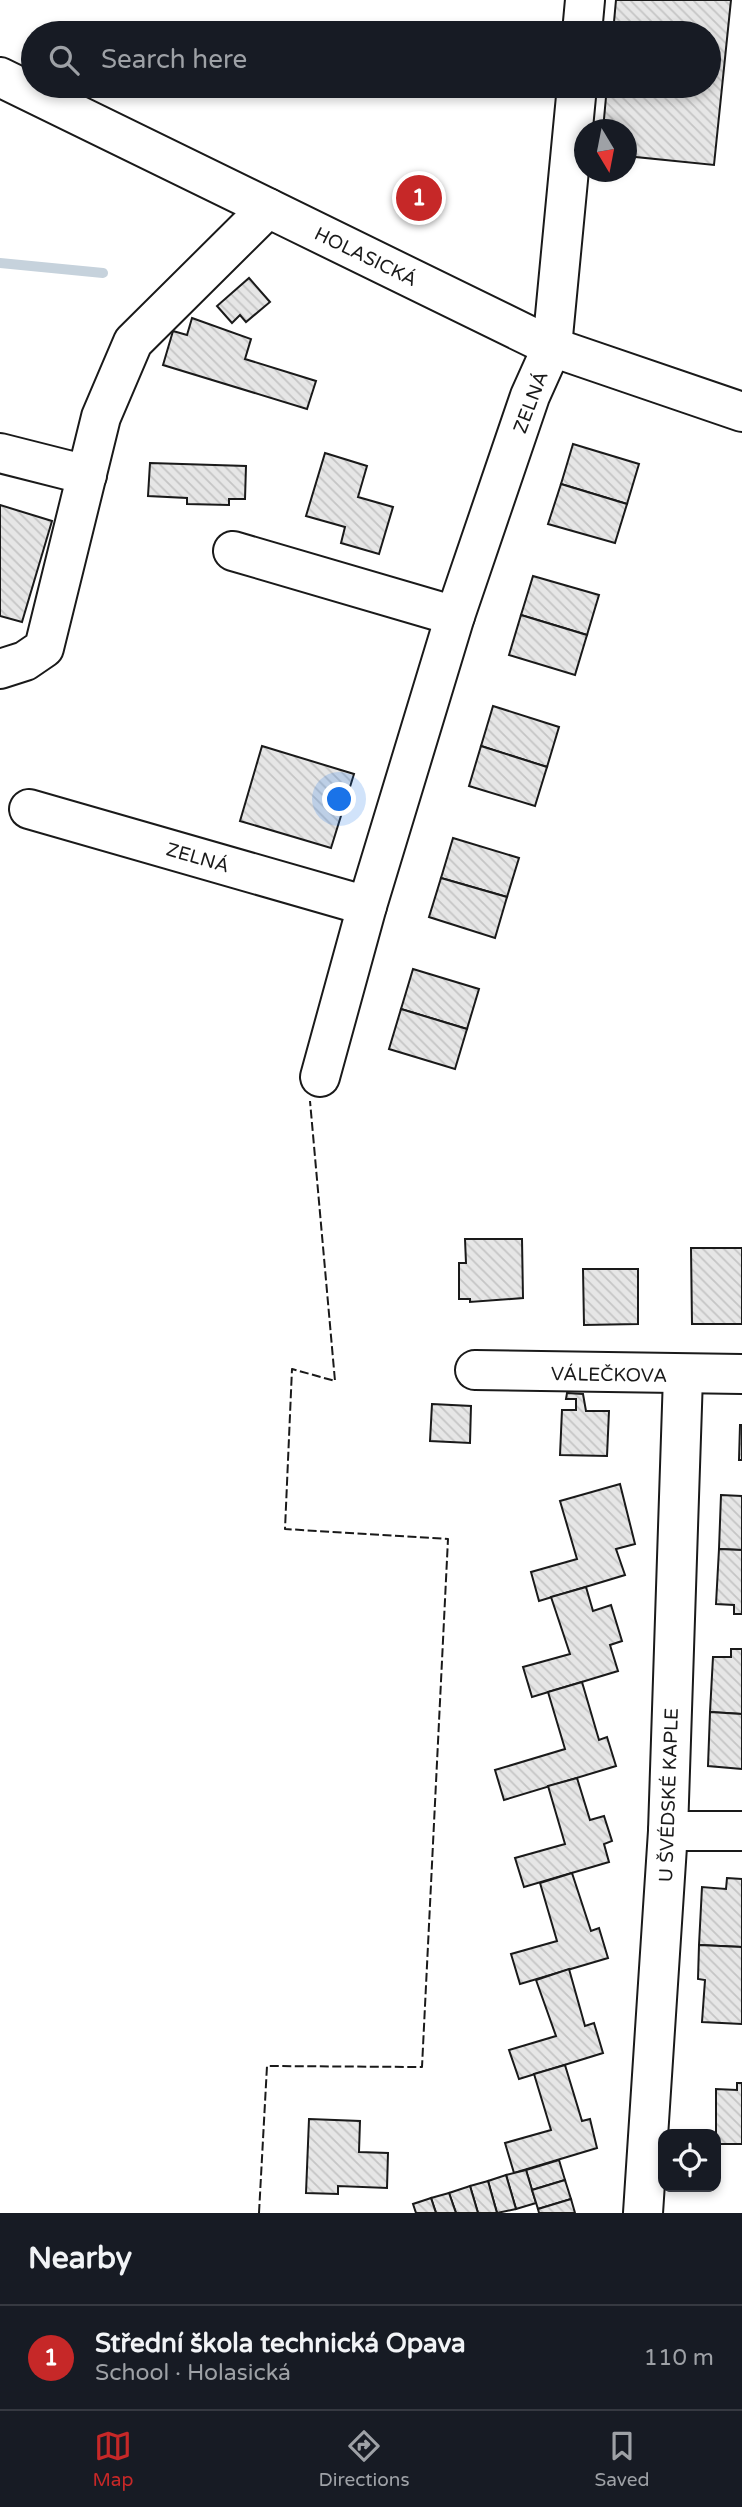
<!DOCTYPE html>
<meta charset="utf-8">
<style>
body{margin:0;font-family:"Varela Round",sans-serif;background:#20242c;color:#f1f3f6}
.controls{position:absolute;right:21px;bottom:21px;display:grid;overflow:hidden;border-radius:14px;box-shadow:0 4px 10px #0003}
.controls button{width:63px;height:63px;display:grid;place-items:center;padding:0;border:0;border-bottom:2px solid #363941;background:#171b24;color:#f1f3f6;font:35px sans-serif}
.compass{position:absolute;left:574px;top:119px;width:63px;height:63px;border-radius:50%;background:#171b24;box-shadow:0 4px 10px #0003;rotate:170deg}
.you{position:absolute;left:340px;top:800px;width:24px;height:24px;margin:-18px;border:5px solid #fff;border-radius:50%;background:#1a73e8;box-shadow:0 0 0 10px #1a73e833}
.badge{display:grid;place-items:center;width:46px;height:46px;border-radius:50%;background:#c62828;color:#fff;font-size:23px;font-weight:700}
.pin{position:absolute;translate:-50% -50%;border:4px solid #fff;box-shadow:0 2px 7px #0006}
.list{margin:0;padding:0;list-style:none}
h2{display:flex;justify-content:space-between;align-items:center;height:91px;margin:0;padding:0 28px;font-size:30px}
h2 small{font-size:23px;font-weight:400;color:#9ea1a6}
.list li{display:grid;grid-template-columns:46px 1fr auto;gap:21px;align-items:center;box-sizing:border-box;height:105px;padding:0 28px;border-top:2px solid #363941}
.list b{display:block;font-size:26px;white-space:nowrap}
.list p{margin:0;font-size:23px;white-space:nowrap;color:#9ea1a6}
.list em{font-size:23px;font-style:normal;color:#9ea1a6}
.icon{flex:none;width:38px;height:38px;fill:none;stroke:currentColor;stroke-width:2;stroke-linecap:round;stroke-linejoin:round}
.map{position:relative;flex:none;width:742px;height:2213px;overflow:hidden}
.search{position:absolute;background:#171b24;box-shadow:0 4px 10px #0003;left:21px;right:21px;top:21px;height:77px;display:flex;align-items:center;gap:18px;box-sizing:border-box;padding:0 24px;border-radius:38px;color:#9ea1a6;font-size:26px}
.sheet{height:196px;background:#171b24}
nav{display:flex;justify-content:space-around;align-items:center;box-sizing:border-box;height:98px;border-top:2px solid #363941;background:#171b24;font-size:19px;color:#9ea1a6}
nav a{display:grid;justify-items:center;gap:4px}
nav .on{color:#c62828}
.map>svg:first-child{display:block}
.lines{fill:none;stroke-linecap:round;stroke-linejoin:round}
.stream{stroke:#c6d2dc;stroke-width:10}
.building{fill:url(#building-back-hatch);stroke:#1a1a1a;stroke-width:2}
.minor-casing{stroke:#1a1a1a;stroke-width:42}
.minor{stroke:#fff;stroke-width:38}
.fence{stroke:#1a1a1a;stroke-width:2;stroke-dasharray:9 3.5;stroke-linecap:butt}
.labels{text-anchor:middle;stroke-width:5;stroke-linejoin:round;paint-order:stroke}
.street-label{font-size:19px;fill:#1a1a1a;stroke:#fff}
</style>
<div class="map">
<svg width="742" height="2213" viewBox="0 0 742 2213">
<defs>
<pattern id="building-back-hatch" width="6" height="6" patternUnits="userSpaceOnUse" patternTransform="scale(1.75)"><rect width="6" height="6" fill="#e6e6e6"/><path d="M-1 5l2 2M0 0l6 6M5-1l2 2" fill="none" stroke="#c5c5c5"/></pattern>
</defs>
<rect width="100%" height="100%" fill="#fff"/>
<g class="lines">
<polyline class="stream" points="0,263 103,273"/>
</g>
<g class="building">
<polygon points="616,0 731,0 714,165 626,156 626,130 603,130 607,86 709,86 709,33 613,33"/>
<polygon points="249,278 270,302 246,322 240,315 232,323 217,306"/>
<polygon points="192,318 251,339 245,359 316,381 307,409 163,365 173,331 187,335"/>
<polygon points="573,444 639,464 627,504 561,484"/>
<polygon points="325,453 367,466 358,497 393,507 379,554 341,543 345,527 306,516"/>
<polygon points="150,463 246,466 245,499 229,499 229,505 187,504 187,498 148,496"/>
<polygon points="561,484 627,504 615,543 548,524"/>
<polygon points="0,505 52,521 22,622 0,616"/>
<polygon points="533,576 599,595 587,635 521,615"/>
<polygon points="521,615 587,635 575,675 509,655"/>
<polygon points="493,706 559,727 547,767 481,746"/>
<polygon points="262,746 354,774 331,848 240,821"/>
<polygon points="481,746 547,767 535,806 469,786"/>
<polygon points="453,838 519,858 507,897 441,878"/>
<polygon points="441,878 507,897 495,938 429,917"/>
<polygon points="413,969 479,989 467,1029 401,1009"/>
<polygon points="401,1009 467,1029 455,1069 389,1049"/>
<polygon points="465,1239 522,1239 523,1298 470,1302 470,1299 459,1299 459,1263 466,1263"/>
<polygon points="691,1248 742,1248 742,1324 692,1324"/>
<polygon points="583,1269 638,1269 638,1324 584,1325"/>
<polygon points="567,1393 583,1394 586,1411 609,1411 607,1456 560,1455 562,1410 576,1410 576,1399 566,1399"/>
<polygon points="432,1404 471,1406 470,1443 430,1441"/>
<polygon points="740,1425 742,1425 742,1460 739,1460"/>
<polygon points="620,1484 635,1544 616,1549 625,1575 539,1601 531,1572 577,1559 560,1501"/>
<polygon points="721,1495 742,1496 742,1550 719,1549"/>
<polygon points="719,1549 742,1550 742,1614 734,1614 734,1605 716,1604"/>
<polygon points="586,1587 593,1611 611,1605 622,1641 610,1645 618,1671 532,1697 523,1667 570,1654 551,1597"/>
<polygon points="731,1649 742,1649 742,1714 710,1712 713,1657 731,1657"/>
<polygon points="582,1682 599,1740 607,1737 616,1766 504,1800 495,1770 565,1749 548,1692"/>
<polygon points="710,1712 742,1714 742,1769 708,1766"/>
<polygon points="577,1778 590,1820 604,1816 612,1841 604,1844 609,1862 524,1887 515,1858 565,1844 548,1786"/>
<polygon points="572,1873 591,1931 599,1928 608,1958 520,1984 511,1954 557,1941 540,1883"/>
<polygon points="727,1878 742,1879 742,1947 699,1945 702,1887 726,1889"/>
<polygon points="699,1945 742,1947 742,2024 702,2022 705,1980 698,1979"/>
<polygon points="569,1969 585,2026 594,2023 603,2053 519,2079 509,2050 556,2036 536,1980"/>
<polygon points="565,2065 582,2121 590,2119 597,2148 514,2173 505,2143 551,2130 534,2074"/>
<polygon points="737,2083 742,2083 742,2144 716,2144 716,2089 737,2090"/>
<polygon points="309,2119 360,2121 359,2152 388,2153 387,2188 338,2186 338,2194 306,2193"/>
<polygon points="559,2160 565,2180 532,2190 526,2170"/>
<polygon points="526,2170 536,2203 516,2209 506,2175"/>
<polygon points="506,2175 516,2209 497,2213 488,2181"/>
<polygon points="565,2180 571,2199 538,2209 532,2190"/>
<polygon points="488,2181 497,2213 478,2213 470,2186"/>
<polygon points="470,2186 478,2213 456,2213 449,2193"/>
<polygon points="449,2193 456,2213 436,2213 431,2198"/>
<polygon points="431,2198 436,2213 416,2213 413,2204"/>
<polygon points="571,2199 575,2213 539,2213 538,2209"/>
</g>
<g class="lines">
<g class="minor-casing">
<g id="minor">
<polyline points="582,33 585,0"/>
<polyline points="0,77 552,347 742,412"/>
<polyline points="0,453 87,475"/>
<polyline points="233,551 455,616"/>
<polyline points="0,669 25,661 44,648 101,417 133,342 268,208"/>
<polyline points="29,809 367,906"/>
<polyline points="320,1077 367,906 455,616 530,396 552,347 577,86"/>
<polyline points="475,1370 742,1374"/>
<polyline points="668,1831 742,1831"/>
<polyline points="643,2213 668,1831 683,1376"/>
</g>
</g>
<use href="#minor" class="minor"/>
<polyline class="fence" points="259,2213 267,2066 422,2067 448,1539 285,1529 292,1369 335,1381 310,1101"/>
</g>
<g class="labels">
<g class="street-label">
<text transform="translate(366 256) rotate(26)" y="7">HOLASICKÁ</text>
<text transform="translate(530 402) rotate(-69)" y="7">ZELNÁ</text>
<text transform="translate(198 857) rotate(16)" y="7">ZELNÁ</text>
<text transform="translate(609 1374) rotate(1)" y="7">VÁLEČKOVA</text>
<text transform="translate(668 1795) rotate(-88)" y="7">U ŠVÉDSKÉ KAPLE</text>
</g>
</g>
</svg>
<div class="controls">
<button><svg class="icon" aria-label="locate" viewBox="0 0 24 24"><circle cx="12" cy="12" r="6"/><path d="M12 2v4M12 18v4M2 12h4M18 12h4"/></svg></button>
</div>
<svg class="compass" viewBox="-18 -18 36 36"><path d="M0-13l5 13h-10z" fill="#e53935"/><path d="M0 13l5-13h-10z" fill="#9ea1a6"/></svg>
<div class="you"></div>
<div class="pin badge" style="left:419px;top:198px">1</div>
<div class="search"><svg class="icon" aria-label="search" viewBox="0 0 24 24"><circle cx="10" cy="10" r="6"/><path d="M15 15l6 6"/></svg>Search here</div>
</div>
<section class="sheet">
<h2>Nearby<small></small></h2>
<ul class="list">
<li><span class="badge">1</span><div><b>Střední škola technická Opava</b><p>School · Holasická</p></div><em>110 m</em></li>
</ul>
</section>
<nav>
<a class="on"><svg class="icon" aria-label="map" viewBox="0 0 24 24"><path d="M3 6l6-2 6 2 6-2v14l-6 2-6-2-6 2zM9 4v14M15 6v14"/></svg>Map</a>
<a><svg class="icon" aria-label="directions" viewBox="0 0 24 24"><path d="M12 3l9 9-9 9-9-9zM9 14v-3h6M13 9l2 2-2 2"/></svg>Directions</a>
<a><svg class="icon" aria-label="saved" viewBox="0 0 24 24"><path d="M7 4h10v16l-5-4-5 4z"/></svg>Saved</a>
</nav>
